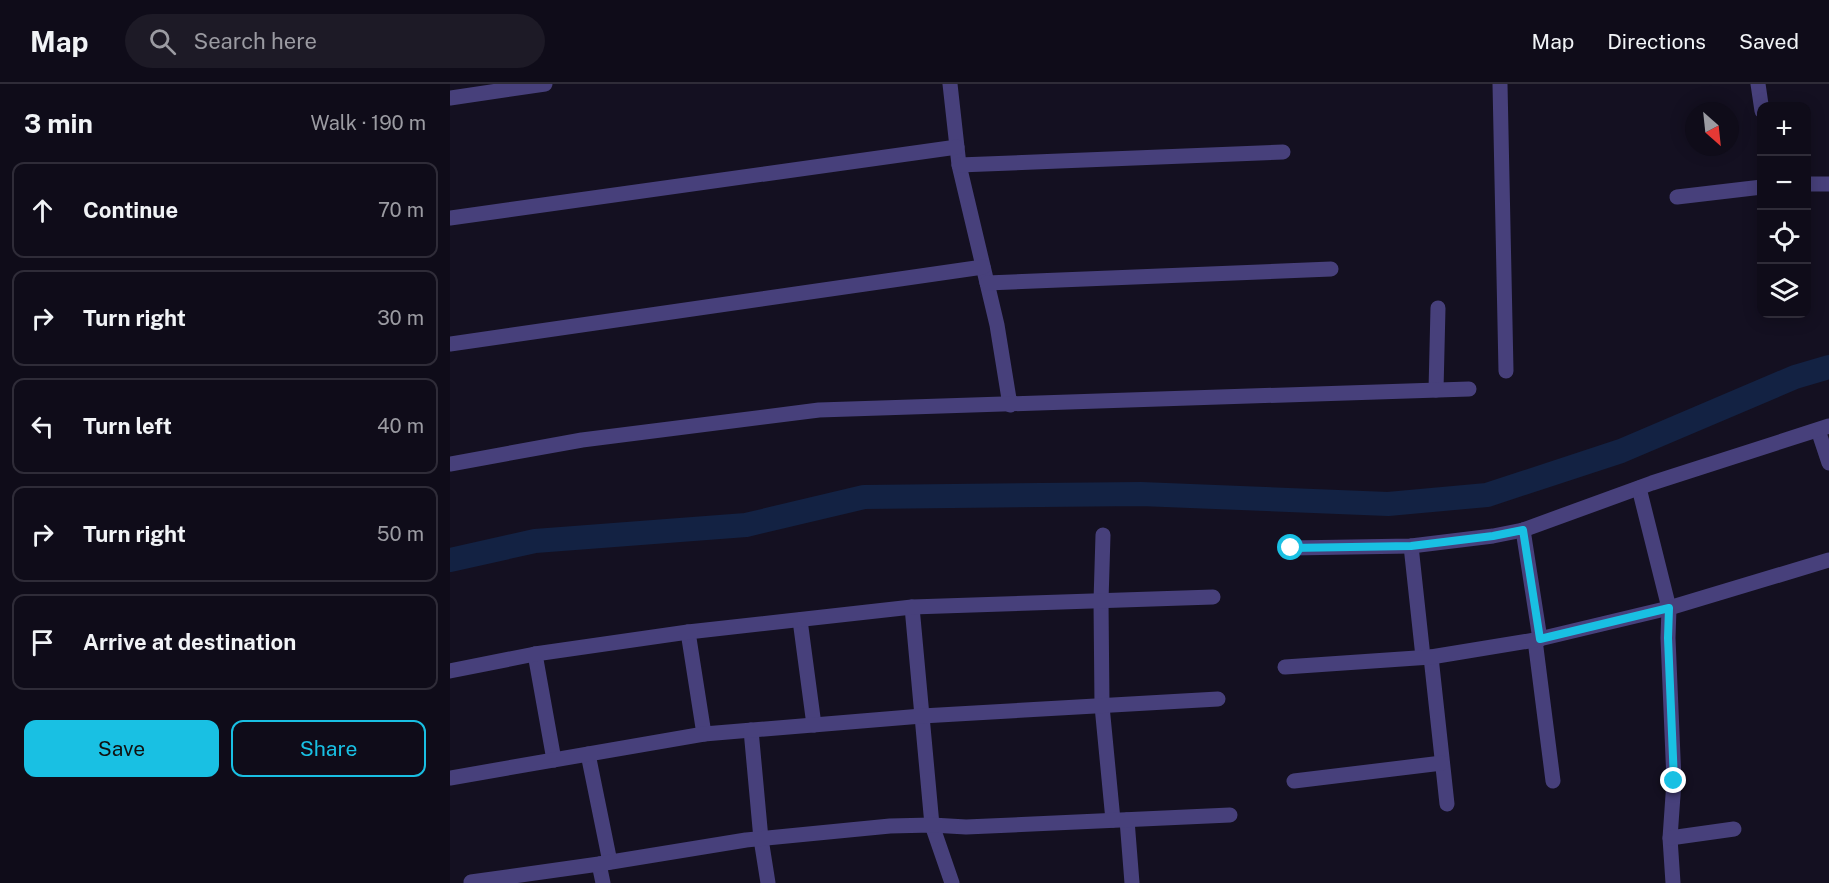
<!DOCTYPE html>
<meta charset="utf-8">
<style>
body{margin:0;font-family:"Public Sans",sans-serif;background:#1d1a26;color:#f1f3f6}
.controls{position:absolute;right:18px;top:18px;display:grid;overflow:hidden;border-radius:12px;box-shadow:0 3px 15px #0003}
.controls button{width:54px;height:54px;display:grid;place-items:center;padding:0;border:0;border-bottom:2px solid #2f2c38;background:#0f0c19;color:#f1f3f6;font:30px sans-serif}
.compass{position:absolute;left:1235px;top:18px;width:54px;height:54px;border-radius:50%;background:#0f0c19;box-shadow:0 3px 15px #0003;rotate:153deg}
.stop{position:absolute;width:18px;height:18px;margin:-14px;border:4px solid #19c0e3;border-radius:50%;background:#fff}
.stop.end{background:#19c0e3;border-color:#fff;box-shadow:0 2px 6px #0008}
.list{margin:0;padding:0;list-style:none}
h2{display:flex;justify-content:space-between;align-items:center;height:78px;margin:0;padding:0 24px;font-size:26px}
h2 small{font-size:20px;font-weight:400;color:#9b9ba2}
.list li{display:grid;grid-template-columns:39px 1fr auto;gap:18px;align-items:center;box-sizing:border-box;height:96px;margin:0 12px 12px;padding:0 12px;border:2px solid #2f2c38;border-radius:12px}
.list b{display:block;font-size:22px;white-space:nowrap}
.list em{font-size:20px;font-style:normal;color:#9b9ba2}
.actions{display:flex;gap:12px;padding:18px 24px}
.actions a{flex:1;padding:14px 0;border:2px solid #19c0e3;border-radius:12px;text-align:center;font-size:21px;color:#19c0e3}
.actions .main{background:#19c0e3;color:#111}
.icon{flex:none;width:33px;height:33px;fill:none;stroke:currentColor;stroke-width:2;stroke-linecap:round;stroke-linejoin:round}
.map{position:relative;flex:none;width:1379px;height:799px;overflow:hidden}
header{display:flex;align-items:center;gap:36px;box-sizing:border-box;height:84px;padding:0 30px;background:#0f0c19;border-bottom:2px solid #2f2c38}
header strong{font-size:28px}
nav{display:flex;gap:33px;margin-inline-start:auto;font-size:21px}
.search{width:420px;height:54px;background:#1d1a26;display:flex;align-items:center;gap:15px;box-sizing:border-box;padding:0 21px;border-radius:33px;color:#9b9ba2;font-size:22px}
main{display:flex}
aside{flex:1;background:#0f0c19}
.map>svg:first-child{display:block}
.lines{fill:none;stroke-linecap:round;stroke-linejoin:round}
.canal{stroke:#132243;stroke-width:24}
.street{stroke:#47407b;stroke-width:15}
.route{stroke:#19c0e3;stroke-width:8}
</style>
<header>
<strong>Map</strong>
<div class="search"><svg class="icon" aria-label="search" viewBox="0 0 24 24"><circle cx="10" cy="10" r="6"/><path d="M15 15l6 6"/></svg>Search here</div>
<nav><a>Map</a><a>Directions</a><a>Saved</a></nav>
</header>
<main>
<aside>
<h2>3 min<small>Walk · 190 m</small></h2>
<ul class="list">
<li><svg class="icon" aria-label="ahead" viewBox="0 0 24 24"><path d="M12 20V5M6 11l6-6 6 6"/></svg><div><b>Continue</b></div><em>70 m</em></li>
<li><svg class="icon" aria-label="right" viewBox="0 0 24 24"><path d="M7 20v-9h11M14 6l5 5-5 5"/></svg><div><b>Turn right</b></div><em>30 m</em></li>
<li><svg class="icon" aria-label="left" viewBox="0 0 24 24"><path d="M17 20v-9H6M10 6l-5 5 5 5"/></svg><div><b>Turn left</b></div><em>40 m</em></li>
<li><svg class="icon" aria-label="right" viewBox="0 0 24 24"><path d="M7 20v-9h11M14 6l5 5-5 5"/></svg><div><b>Turn right</b></div><em>50 m</em></li>
<li><svg class="icon" aria-label="arrive" viewBox="0 0 24 24"><path d="M6 21V4h12l-3 4 3 4H6"/></svg><div><b>Arrive at destination</b></div></li>
</ul>
<div class="actions"><a class="main">Save</a><a>Share</a></div>
</aside>
<div class="map">
<svg width="1379" height="799" viewBox="0 0 1379 799">
<rect width="100%" height="100%" fill="#141021"/>
<g class="lines">
<polyline class="canal" points="0,476 85,457 296,441 414,413 691,410 938,420 1037,411 1171,367 1345,293 1379,283"/>
<g class="street">
<polyline points="500,0 509,81 547,241 560,321"/>
<polyline points="1050,0 1056,287"/>
<polyline points="1308,0 1312,27"/>
<polyline points="0,14 95,0"/>
<polyline points="509,81 833,68"/>
<polyline points="1356,100 1379,100"/>
<polyline points="1227,113 1312,103"/>
<polyline points="0,134 507,63"/>
<polyline points="537,199 881,185"/>
<polyline points="0,260 533,183"/>
<polyline points="986,306 988,224"/>
<polyline points="1368,346 1379,379"/>
<polyline points="0,380 132,356 369,326 1019,305"/>
<polyline points="1189,404 1219,524 1218,554 1224,697 1220,754 1223,799"/>
<polyline points="1073,446 1090,555"/>
<polyline points="653,451 651,517 652,622 663,736"/>
<polyline points="961,462 973,573"/>
<polyline points="841,464 961,462 1043,452 1073,446 1202,399 1379,342"/>
<polyline points="462,523 482,741 502,799"/>
<polyline points="350,536 364,641"/>
<polyline points="238,548 254,650"/>
<polyline points="1085,556 1103,697"/>
<polyline points="85,570 104,676"/>
<polyline points="981,573 997,720"/>
<polyline points="835,583 981,573 1085,556 1219,524 1379,476"/>
<polyline points="0,587 85,570 238,548 462,523 763,513"/>
<polyline points="301,646 311,755 318,799"/>
<polyline points="138,670 160,778"/>
<polyline points="0,694 254,650 472,632 768,615"/>
<polyline points="844,697 992,679"/>
<polyline points="677,736 682,799"/>
<polyline points="1220,754 1284,745"/>
<polyline points="149,780 153,799"/>
<polyline points="21,798 149,780 296,756 440,742 482,741 516,743 780,731"/>
</g>
</g>
<g class="lines">
<polyline class="route" points="841,464 961,462 1043,452 1073,446 1090,555 1219,524 1218,554 1224,697"/>
</g>
</svg>
<div class="controls">
<button>+</button>
<button>−</button>
<button><svg class="icon" aria-label="locate" viewBox="0 0 24 24"><circle cx="12" cy="12" r="6"/><path d="M12 2v4M12 18v4M2 12h4M18 12h4"/></svg></button>
<button><svg class="icon" aria-label="layers" viewBox="0 0 24 24"><path d="M12 4l9 5-9 5-9-5zM3 14l9 5 9-5"/></svg></button>
</div>
<svg class="compass" viewBox="-18 -18 36 36"><path d="M0-13l5 13h-10z" fill="#e53935"/><path d="M0 13l5-13h-10z" fill="#9b9ba2"/></svg>
<div class="stop" style="left:841px;top:464px"></div>
<div class="stop end" style="left:1224px;top:697px"></div>
</div>
</main>
